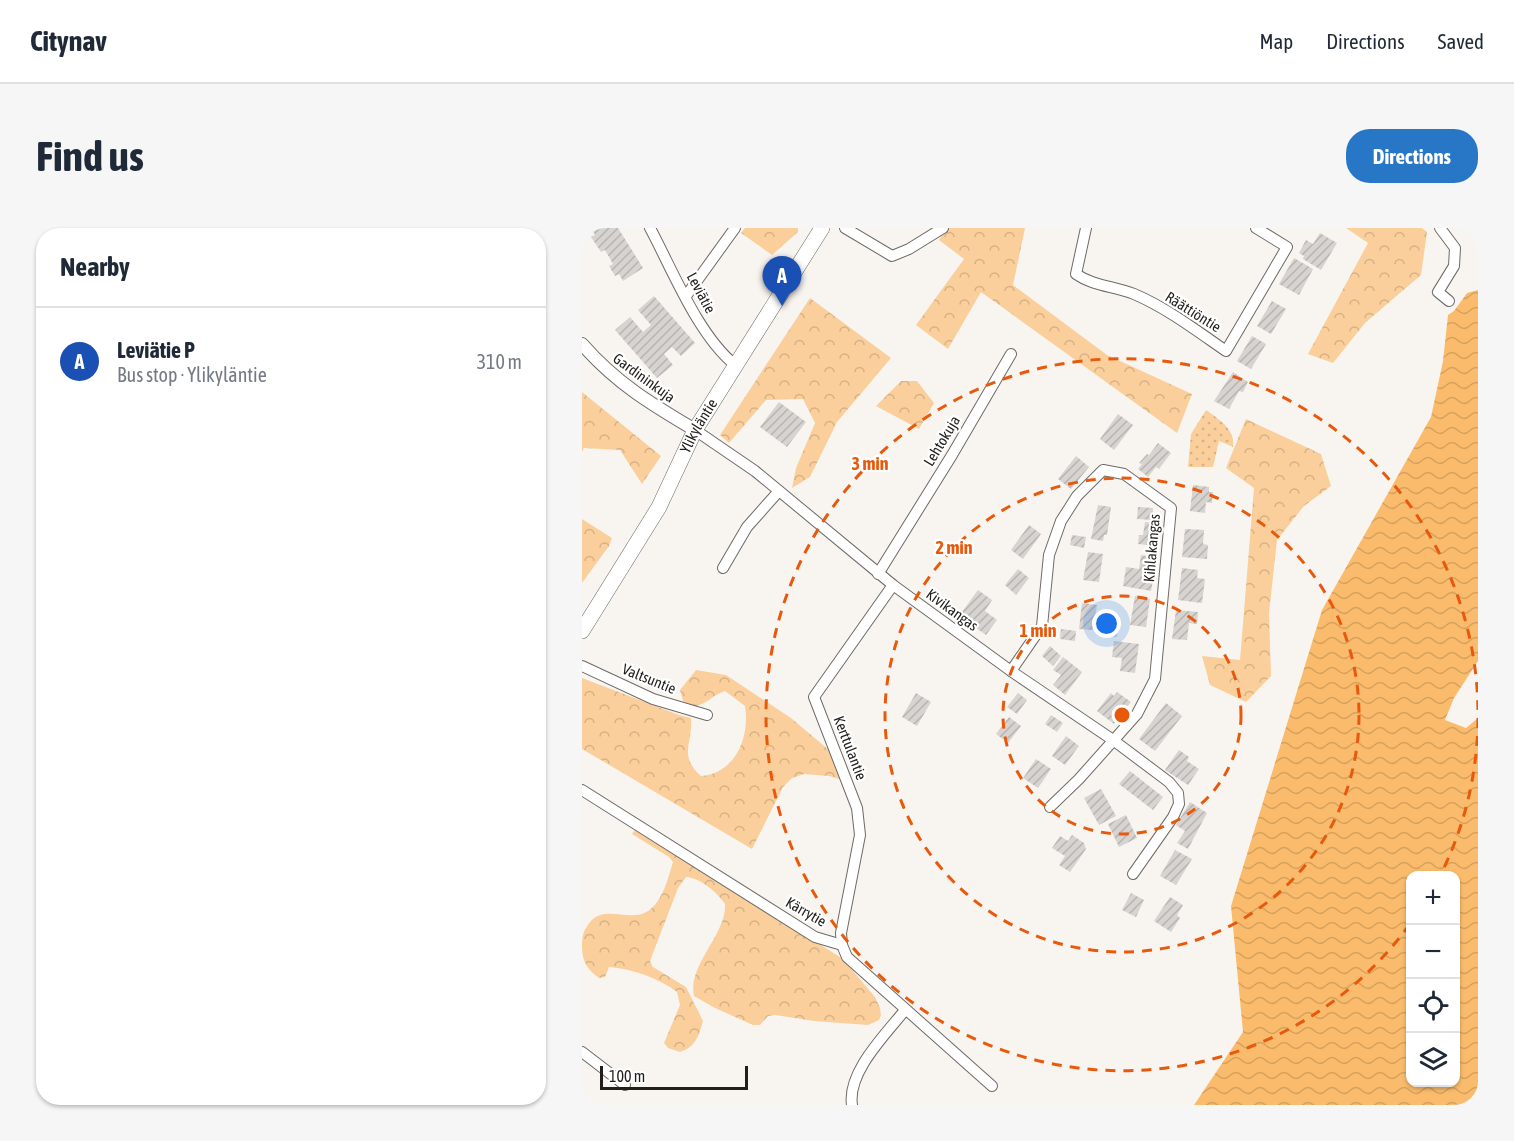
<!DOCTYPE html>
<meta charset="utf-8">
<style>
body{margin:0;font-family:"Asap Condensed",sans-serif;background:#f6f6f7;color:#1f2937}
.controls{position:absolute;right:18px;bottom:18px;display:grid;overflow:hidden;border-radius:12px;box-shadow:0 2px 4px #0004}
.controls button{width:54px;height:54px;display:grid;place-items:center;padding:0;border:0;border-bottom:2px solid #e0e1e3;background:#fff;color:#1f2937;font:30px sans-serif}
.scale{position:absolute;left:18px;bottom:15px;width:148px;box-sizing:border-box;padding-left:6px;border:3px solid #201f1d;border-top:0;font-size:16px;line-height:21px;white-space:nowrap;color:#201f1d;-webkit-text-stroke:4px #fff;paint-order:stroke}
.you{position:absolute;left:525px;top:396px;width:21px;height:21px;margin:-15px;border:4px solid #fff;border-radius:50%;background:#1a73e8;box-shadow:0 0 0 9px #1a73e833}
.badge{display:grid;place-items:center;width:39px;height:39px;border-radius:50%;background:#2877c6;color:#fff;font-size:20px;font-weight:700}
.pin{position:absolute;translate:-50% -50px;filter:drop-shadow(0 2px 3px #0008)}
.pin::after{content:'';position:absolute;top:32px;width:21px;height:18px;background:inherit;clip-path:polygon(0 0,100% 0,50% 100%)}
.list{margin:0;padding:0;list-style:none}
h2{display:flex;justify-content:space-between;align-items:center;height:78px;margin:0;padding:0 24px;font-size:26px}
h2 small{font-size:20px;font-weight:400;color:#747a83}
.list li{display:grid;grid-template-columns:39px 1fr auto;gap:18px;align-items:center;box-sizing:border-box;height:108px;padding:0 24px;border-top:2px solid #e0e1e3}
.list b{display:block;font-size:22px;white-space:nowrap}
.list p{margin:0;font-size:20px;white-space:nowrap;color:#747a83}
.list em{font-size:20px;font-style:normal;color:#747a83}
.icon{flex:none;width:33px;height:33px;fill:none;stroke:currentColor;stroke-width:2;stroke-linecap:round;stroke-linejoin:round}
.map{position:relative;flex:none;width:896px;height:877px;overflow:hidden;border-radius:24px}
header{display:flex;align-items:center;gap:36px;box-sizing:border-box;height:84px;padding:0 30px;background:#fff;border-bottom:2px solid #e0e1e3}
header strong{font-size:28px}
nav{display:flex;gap:33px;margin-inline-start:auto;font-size:21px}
.intro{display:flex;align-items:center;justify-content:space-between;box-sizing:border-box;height:144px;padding:0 36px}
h1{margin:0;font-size:42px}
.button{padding:15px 27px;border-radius:24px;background:#2877c6;color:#fff;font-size:21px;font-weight:700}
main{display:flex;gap:36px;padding:0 36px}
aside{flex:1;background:#fff;border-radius:24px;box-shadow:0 2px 4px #0004}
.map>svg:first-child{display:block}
.grass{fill:url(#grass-dots)}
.forest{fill:url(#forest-crowns)}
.water{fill:url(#water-waves);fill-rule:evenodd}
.building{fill:url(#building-hatch)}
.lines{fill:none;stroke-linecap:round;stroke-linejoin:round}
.minor-casing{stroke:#6d6a67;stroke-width:12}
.tertiary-casing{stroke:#6d6a67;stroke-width:14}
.secondary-casing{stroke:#6d6a67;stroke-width:16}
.minor{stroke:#fff;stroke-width:10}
.tertiary{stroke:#fff;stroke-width:12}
.secondary{stroke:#fff;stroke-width:15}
.ring{fill:none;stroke:#e8590c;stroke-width:3;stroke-dasharray:10 8}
.labels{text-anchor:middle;stroke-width:4.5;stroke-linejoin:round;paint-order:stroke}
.street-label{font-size:15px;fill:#201f1d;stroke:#fff}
.centre{fill:#e8590c;stroke:#fff;stroke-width:3}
.ring-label{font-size:18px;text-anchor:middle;font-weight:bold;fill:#e8590c;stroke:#fff;stroke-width:4.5;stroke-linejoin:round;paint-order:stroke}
</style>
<header>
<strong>Citynav</strong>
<nav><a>Map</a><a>Directions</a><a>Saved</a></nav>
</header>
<div class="intro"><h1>Find us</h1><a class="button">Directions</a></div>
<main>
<aside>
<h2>Nearby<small></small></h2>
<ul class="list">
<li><span class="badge" style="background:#1a4fb4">A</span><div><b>Leviätie P</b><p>Bus stop · Ylikyläntie</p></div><em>310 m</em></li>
</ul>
</aside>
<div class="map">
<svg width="896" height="877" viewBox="0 0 896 877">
<defs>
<pattern id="grass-dots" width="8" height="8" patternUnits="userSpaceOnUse" patternTransform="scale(1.5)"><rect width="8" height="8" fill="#facf9b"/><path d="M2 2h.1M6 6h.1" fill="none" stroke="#d6b185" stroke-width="1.8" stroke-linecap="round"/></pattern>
<pattern id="forest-crowns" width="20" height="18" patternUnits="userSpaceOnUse" patternTransform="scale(1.5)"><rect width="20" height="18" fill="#facf9b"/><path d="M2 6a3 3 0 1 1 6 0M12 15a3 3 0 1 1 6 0" fill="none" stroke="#d6b185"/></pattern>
<pattern id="water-waves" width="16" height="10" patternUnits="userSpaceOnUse" patternTransform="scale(1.5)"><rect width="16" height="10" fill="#fabc6c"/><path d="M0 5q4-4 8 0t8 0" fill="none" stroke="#d6a15d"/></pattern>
<pattern id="building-hatch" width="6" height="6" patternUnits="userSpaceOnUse" patternTransform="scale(1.5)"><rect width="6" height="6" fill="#d6d3d0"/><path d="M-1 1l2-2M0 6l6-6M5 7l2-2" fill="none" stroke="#b7b5b2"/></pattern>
</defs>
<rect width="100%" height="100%" fill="#f8f5f1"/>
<path class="grass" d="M 624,182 C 637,191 654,202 651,219 L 637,213 L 631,239 L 606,239 L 609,206 Z"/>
<g class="forest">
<polygon points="163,0 216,0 216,4 190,27 159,5"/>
<polygon points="364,0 443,0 431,57 525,127 610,166 595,205 399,64 366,121 334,97 382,31 357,12"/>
<polygon points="764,0 840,0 845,4 839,47 783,95 751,135 726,126 786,15"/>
<polygon points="228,70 309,130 255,194 228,249 210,260 214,240 233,195 221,171 184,172 147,215 138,207"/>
<polygon points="319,153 335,153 352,175 337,201 294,178"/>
<polygon points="0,164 79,228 60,256 38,222 2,220 0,224"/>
<polygon points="664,191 739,226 749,258 722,278 695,312 687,385 689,448 664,474 628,457 620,428 658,432 672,260 644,240"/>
<polygon points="0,291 30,310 27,318 0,355"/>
<path d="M 114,442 L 144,447 L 209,490 L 254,528 L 260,552 L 247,548 L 222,546 L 210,550 L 201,559 L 170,621 L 0,521 L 0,450 L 97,487 L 109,490 C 111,515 96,528 119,548 C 154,545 168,509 163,478 L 143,463 C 130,467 126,476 111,479 L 101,473 L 98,462 Z"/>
<path d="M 54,600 L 261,731 L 293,769 L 298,780 L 299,787 L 297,792 L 286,797 L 232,793 L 193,787 L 186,788 L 178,797 L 171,797 L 133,780 L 112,768 C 105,737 145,706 143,676 C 135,664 118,650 104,649 L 96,660 L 68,733 L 71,739 L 104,759 L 121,793 C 117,807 114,819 98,824 L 86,820 L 82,815 L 98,777 L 95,764 C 77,750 50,741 27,739 L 23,749 L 17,750 C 6,742 0,734 0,719 C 0,708 1,703 8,694 C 23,676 48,695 66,683 C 81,673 86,650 91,634 L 87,629 L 50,606 Z"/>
</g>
<path class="water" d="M 896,62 L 896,433 L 872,470 L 863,492 L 884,500 L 896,490 L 896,877 L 612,877 L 661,804 L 649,678 L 740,382 L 849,189 L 861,133 L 866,87 L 872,83 L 885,65 ZM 828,648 L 874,648 L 874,854 L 828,854 Z"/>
<g class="building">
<polygon points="9,0 36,0 61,40 41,53 37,46 33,48 27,38 31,36 23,22 19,24 9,9 13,7"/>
<polygon points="738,5 755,15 739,42 721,31 722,28 717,25 724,12 731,16"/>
<polygon points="712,30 731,41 717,67 697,56"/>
<polygon points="72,68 113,115 99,128 90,119 82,126 91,137 75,150 33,102 48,89 61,104 69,97 56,82"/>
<polygon points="690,73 704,81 689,106 675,98"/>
<polygon points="670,108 684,116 669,141 655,133"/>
<polygon points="651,144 666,154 661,164 657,163 647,181 632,173"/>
<polygon points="197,174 224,194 205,219 178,199"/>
<polygon points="536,186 551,197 532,222 518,211"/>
<polygon points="576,215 589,225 577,241 574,239 566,249 556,241 560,236 557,235 565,226 567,227"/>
<polygon points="494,228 507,239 489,261 476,251"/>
<polygon points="611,257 627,259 627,264 631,264 630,275 624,274 623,285 608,283"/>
<polygon points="516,277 529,279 525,307 522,307 521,313 509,311"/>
<polygon points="556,279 571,280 570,292 555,291"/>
<polygon points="563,294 577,296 575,318 556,316 557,307 561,307"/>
<polygon points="447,297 459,306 441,331 429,322"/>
<polygon points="603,301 622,302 621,316 626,317 625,331 600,329"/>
<polygon points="490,307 504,309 502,320 488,317"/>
<polygon points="506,324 521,326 517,354 501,352"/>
<polygon points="559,327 575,330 569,363 541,358 544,339 557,341"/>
<polygon points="600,340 616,342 615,350 623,351 620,375 596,372"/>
<polygon points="436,341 447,350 434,367 423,357"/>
<polygon points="396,362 410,372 403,383 415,392 404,407 377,388"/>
<polygon points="553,368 568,371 564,399 548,397"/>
<polygon points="500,375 515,377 511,402 497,401"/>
<polygon points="594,382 616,384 615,396 607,395 605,412 590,411"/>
<polygon points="526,399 536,401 535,409 525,408"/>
<polygon points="479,401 494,403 493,413 478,411"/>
<polygon points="532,413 557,416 553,445 538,443 540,430 530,429"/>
<polygon points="468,418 479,428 471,438 460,428"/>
<polygon points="481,429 500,444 483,467 471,457 479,447 471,442"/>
<polygon points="535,464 549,474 532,496 515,483 529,465 532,468"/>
<polygon points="334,465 349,474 335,498 320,489"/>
<polygon points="436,465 445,472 435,486 425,479"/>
<polygon points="584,475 600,488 573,523 557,511"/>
<polygon points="469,487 481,495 475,504 463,496"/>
<polygon points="427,489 439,498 426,515 414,506"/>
<polygon points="484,508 497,518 483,537 470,528"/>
<polygon points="597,522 607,529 605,533 617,541 606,557 583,542"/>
<polygon points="454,531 469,541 456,560 441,550"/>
<polygon points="548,543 581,569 571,582 537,556"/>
<polygon points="519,561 534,588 517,597 502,570"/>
<polygon points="608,574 625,585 606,621 595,615 603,603 594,597"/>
<polygon points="544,587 555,610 537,619 526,596"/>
<polygon points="490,607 502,615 504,621 488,644 477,637 483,628 470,620 478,608 486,613"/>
<polygon points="593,622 610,631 594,657 578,648"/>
<polygon points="549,665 562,672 554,689 540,682"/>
<polygon points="588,669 601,677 595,687 598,690 589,704 572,693"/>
</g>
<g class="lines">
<g class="minor-casing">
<g id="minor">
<path d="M 68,0 C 91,43 116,107 153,137"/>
<polyline points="263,0 310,28 327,21 361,0"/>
<path d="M 504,0 L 494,46 C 511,58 532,58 552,66 C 585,80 615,103 644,123 L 705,19 L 674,0"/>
<polyline points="858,0 873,20 872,38 856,64 867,73"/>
<polyline points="104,68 153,0"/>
<polyline points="113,202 173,243 311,357 429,443 531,512 587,554 596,565 597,576 591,589 551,646"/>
<polyline points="141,340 165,299 197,263"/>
<polyline points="296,346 370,227 429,126"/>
<polyline points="0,438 71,471 125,487"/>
<polyline points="429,443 460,398 467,327 479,293 495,268 521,242 542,246 589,280 573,451 555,486 497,551 468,579"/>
<polyline points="0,562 233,709 260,717 265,729 410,858"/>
<polyline points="260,717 259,705 278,607 275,580 232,469 311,357"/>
<polyline points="0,824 43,857"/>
<path d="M 270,877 C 265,844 304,806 323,782"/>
</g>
</g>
<g class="tertiary-casing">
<path id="tertiary" d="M 0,116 C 34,155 69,176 113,202"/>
</g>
<g class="secondary-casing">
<g id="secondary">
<path id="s1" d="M 0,403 L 77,279 L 113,202 L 240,0"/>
</g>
</g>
<use href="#minor" class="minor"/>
<use href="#tertiary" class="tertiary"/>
<use href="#secondary" class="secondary"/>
</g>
<g class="ring">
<circle cx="540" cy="487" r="119"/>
<circle cx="540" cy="487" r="237"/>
<path d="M896 490A356 356 0 0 1 859 646M828 696A356 356 0 1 1 896 484"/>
</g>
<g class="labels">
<g class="street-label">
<text transform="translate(119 65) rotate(62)" y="5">Leviätie</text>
<text transform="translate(611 84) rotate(32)" y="5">Räättiöntie</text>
<text transform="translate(62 150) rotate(36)" y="5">Gardininkuja</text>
<text dy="5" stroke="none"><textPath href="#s1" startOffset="236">Ylikyläntie</textPath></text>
<text transform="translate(360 213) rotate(-59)" y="5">Lehtokuja</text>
<text transform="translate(570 320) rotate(-85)" y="5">Kihlakangas</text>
<text transform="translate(370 382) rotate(36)" y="5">Kivikangas</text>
<text transform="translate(67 451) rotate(22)" y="5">Valtsuntie</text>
<text transform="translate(268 520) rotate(69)" y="5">Kerttulantie</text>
<text transform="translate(224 684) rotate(30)" y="5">Kärrytie</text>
</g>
</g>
<circle cx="540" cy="487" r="9" class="centre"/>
<g class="ring-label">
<text x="288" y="242">3 min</text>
<text x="372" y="326">2 min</text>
<text x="456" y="409">1 min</text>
</g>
</svg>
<div class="controls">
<button>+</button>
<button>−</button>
<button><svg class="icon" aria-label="locate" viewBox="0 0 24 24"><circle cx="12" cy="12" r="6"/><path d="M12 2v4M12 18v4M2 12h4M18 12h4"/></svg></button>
<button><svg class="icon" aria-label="layers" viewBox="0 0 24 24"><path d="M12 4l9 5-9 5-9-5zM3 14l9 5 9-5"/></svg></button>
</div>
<div class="scale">100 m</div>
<div class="you"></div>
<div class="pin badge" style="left:200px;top:78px;background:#1a4fb4">A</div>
</div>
</main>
